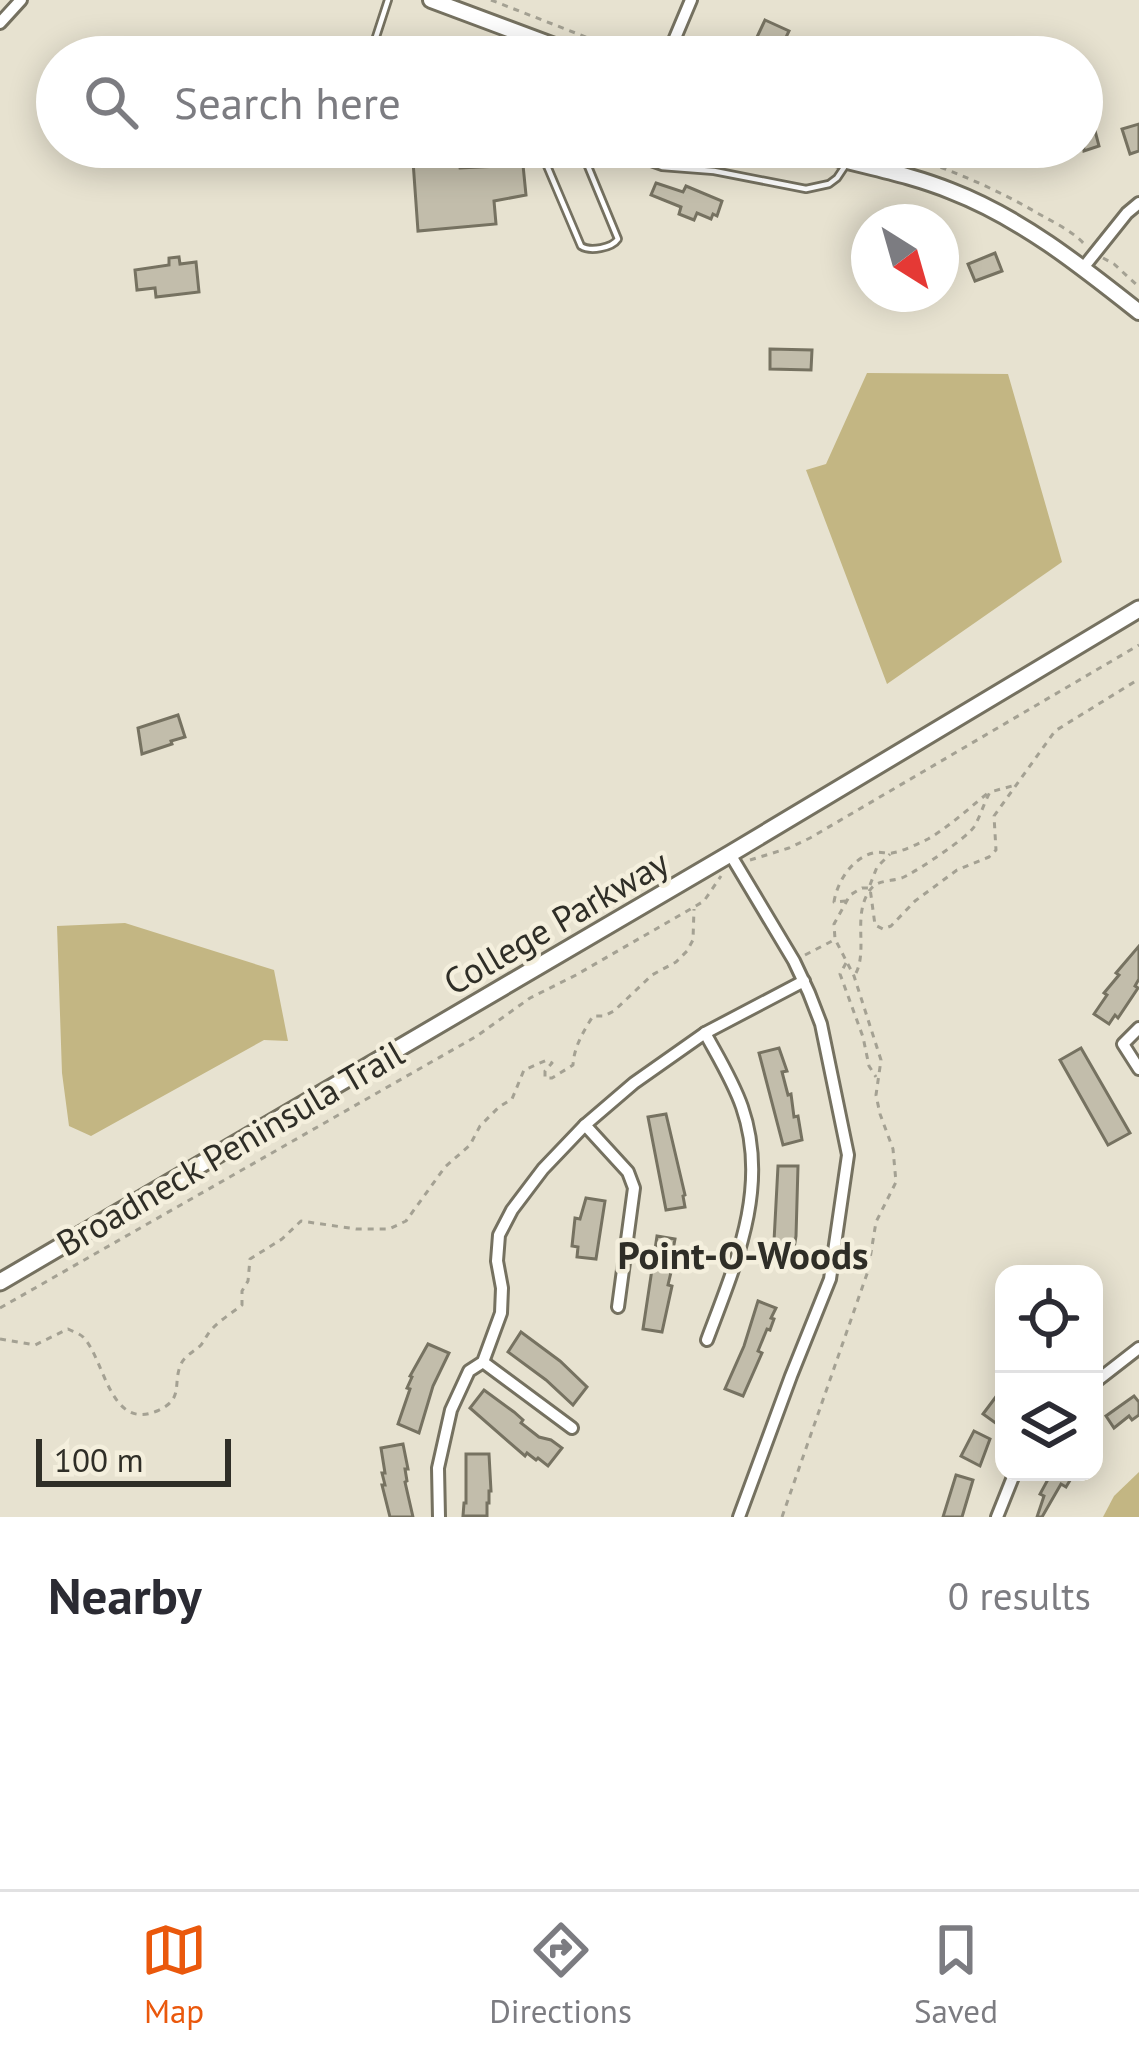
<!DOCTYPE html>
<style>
body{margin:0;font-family:"PT Sans",sans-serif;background:#f2f2f3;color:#2b2b33}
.controls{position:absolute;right:36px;bottom:36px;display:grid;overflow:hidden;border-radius:24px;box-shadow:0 6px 30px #0003}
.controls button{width:108px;height:108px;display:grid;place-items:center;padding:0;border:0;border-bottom:3px solid #e1e1e2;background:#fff;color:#2b2b33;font:60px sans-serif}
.compass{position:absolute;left:851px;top:204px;width:108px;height:108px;border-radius:50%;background:#fff;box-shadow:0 6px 30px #0003;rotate:143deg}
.scale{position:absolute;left:36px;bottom:30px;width:195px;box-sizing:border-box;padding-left:12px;border:6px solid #2f2e27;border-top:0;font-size:33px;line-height:42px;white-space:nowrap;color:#2f2e27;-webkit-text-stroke:9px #f4efdd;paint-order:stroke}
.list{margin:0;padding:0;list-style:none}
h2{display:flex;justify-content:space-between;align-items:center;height:156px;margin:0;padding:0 48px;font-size:51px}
h2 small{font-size:39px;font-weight:400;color:#7c7c81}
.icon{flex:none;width:66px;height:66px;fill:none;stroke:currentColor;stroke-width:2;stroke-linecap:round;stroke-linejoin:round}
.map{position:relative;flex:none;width:1139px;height:1517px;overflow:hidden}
.search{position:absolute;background:#fff;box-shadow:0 6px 30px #0003;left:36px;right:36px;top:36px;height:132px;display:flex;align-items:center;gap:30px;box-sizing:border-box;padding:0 42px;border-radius:66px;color:#7c7c81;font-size:45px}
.sheet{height:372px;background:#fff}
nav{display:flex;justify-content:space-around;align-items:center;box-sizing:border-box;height:168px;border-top:3px solid #e1e1e2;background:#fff;font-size:33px;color:#7c7c81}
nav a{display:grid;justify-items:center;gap:6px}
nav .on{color:#ea580c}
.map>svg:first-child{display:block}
.green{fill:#c3b683}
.building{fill:#c2bdab;stroke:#767261;stroke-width:3}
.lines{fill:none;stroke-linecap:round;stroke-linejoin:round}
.service-casing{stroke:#757160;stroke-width:10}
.minor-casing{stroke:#757160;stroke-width:16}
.tertiary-casing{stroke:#757160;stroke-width:20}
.secondary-casing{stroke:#757160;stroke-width:21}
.path{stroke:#a4a193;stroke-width:3;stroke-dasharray:6 6;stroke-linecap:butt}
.service{stroke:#fff;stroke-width:4.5}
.minor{stroke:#fff;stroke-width:10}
.tertiary{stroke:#fff;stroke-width:14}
.secondary{stroke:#fff;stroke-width:15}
.labels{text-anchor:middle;stroke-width:9;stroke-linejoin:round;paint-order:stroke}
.street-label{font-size:36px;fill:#2f2e27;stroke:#f4efdd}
.neighbourhood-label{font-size:39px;font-weight:bold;fill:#2f2e27;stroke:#f4efdd}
</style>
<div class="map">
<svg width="1139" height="1517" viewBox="0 0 1139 1517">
<rect width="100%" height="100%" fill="#e7e2d0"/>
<g class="green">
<polygon points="867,373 1008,374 1062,562 887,684 806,470 826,464"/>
<polygon points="125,923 274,970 288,1041 264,1040 91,1136 69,1126 62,1073 57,926"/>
<polygon points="1139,1472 1139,1517 1103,1517 1114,1496"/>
</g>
<g class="building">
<polygon points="765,20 789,31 781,48 757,37"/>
<polygon points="1093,123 1099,146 1084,151 1082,126"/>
<polygon points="1139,124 1139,151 1130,154 1122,129"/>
<polygon points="412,147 449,147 450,150 454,150 455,164 459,164 460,168 523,165 526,195 494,201 496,224 418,231"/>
<polygon points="656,183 683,192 686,186 722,201 717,216 713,214 711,219 697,213 694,220 679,214 681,207 651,195"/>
<polygon points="995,253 1002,271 975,281 968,264"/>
<polygon points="179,257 180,264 196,262 199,292 156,297 155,288 137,290 135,270 169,265 169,258"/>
<polygon points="770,349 812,350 811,370 770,369"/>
<polygon points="178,715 185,737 171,741 172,744 142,754 138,728"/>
<polygon points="1139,946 1139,979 1135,986 1138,988 1118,1018 1115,1015 1109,1024 1094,1014 1107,995 1104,993 1119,975 1116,973"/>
<polygon points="779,1048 787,1071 782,1072 788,1095 791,1094 794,1117 798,1116 802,1140 783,1145 759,1053"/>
<polygon points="1081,1048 1130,1133 1108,1145 1060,1060"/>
<polygon points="666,1114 685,1195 683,1196 685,1207 666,1210 648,1117"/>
<polygon points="778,1166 798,1166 796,1236 792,1261 773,1260"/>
<polygon points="586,1198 605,1201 596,1259 577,1257 578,1247 572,1246 575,1218 580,1219"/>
<polygon points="657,1236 675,1239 673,1250 676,1251 668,1285 672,1286 662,1332 643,1329"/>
<polygon points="758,1301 776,1308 771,1318 774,1319 770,1330 767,1329 758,1351 762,1353 743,1396 725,1389 744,1346"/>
<polygon points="521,1332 560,1361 587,1387 573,1405 546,1380 508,1352"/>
<polygon points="428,1344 449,1353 433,1386 419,1433 398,1424 410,1389 407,1388 412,1377 410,1376"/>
<polygon points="484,1390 514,1412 523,1420 521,1423 539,1437 551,1440 562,1448 548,1466 538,1458 536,1460 527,1453 525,1456 470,1408"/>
<polygon points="998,1394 1004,1399 1004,1429 983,1414"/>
<polygon points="1134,1396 1139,1402 1139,1415 1132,1420 1129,1416 1114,1428 1106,1416"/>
<polygon points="974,1431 990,1439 980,1466 961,1456"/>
<polygon points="403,1444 408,1469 405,1469 407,1481 405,1482 413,1517 390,1517 382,1485 385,1485 382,1473 385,1473 381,1448"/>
<polygon points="466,1454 489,1454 491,1491 489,1491 489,1503 487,1503 487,1516 463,1516 464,1503 466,1503"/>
<polygon points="1052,1472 1075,1472 1066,1487 1061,1484 1042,1517 1037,1517 1044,1496 1040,1494"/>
<polygon points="956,1475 973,1480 962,1517 943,1517"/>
</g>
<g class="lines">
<g class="service-casing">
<g id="service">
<polyline points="375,40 420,57"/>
<polyline points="378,57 375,40 388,0"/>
<path d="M 539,147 L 581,246 C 590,252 612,248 618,239 L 580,147"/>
<polyline points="628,147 648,162 662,167 714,171 806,189 829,184 837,178 845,166"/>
</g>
</g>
<g class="minor-casing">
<g id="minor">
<polyline points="0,23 21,0"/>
<polyline points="667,57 691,0"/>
<polyline points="1083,268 1127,213 1139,203"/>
<polyline points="730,854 794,961 809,993 821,1024 848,1155 830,1279 791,1376 739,1517"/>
<polyline points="1139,1028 1123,1044 1139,1069"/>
<path d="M 705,1033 C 718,1057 733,1081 742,1107 C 770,1188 735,1265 707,1340"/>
<polyline points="585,1125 628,1172 634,1188 618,1307"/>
<polyline points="483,1362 572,1428"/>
<polyline points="1094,1383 1139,1348"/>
<polyline points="439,1517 438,1468 451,1410 469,1371 483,1362 501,1313 502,1288 497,1261 499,1235 512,1210 543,1169 585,1125 634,1083 705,1033 804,981"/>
<polyline points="997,1517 1015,1472"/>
</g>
</g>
<g class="tertiary-casing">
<g id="tertiary">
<polyline points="431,0 584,57"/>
<path d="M 799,147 C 849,164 902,171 951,191 C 1021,218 1081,266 1139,312"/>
</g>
</g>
<g class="secondary-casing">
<polyline id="secondary" points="0,1282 730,854 1139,609"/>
</g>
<g class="path">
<polyline points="491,0 637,57"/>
<polyline points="643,57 644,57"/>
<path d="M 884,147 C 940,166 988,184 1039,214 C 1055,223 1074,232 1085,245"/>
<polyline points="1103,258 1114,264 1139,287"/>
<polyline points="750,860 789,848 810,838 1139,645"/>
<polyline points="870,885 877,867 890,854"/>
<path d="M 846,901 L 834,902 C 837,882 852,858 873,853 C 880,851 886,854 892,853 C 904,851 917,844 928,839 C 950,826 968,809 988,793"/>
<polyline points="805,955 834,940"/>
<polyline points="846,963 840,974 863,1037 869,1066 876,1077"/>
<path d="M 856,973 C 868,949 852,915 870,890 C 877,879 893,882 904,877 C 917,871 967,838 974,827 C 980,817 984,803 990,792 L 1012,786"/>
<polyline points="0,1308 477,1036 530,998 576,975 694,907 704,901 721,876"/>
<path d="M 0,1339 L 35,1345 L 68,1329 C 74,1332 81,1334 84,1338 C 105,1361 110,1431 157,1411 C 185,1399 172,1384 181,1364 C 185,1355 194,1352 201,1345 C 205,1340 207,1334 212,1329 C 220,1320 232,1313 242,1305 L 242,1291 L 248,1281 L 250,1259 L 282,1239 L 301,1221 L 356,1229 L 389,1229 L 406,1221 L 445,1167 L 470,1145 L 480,1126 L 499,1107 L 512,1099 L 524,1070 L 547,1060 L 552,1063 L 545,1071 L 545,1078 L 552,1078 L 573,1065 C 574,1047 583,1032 593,1016 L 604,1016 L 614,1011 L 652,975 L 676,962 L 687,951 L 693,940 L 694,909"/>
<polyline points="782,1517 868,1271 876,1222 896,1182 893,1149 880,1114 876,1095 881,1060 854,976 835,939 834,924 850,895 862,888 870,888 875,925 883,929 891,926 915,901 957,870 989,857 996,850 994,816 1055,731 1139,679"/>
</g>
<use href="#service" class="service"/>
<use href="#minor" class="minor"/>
<use href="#tertiary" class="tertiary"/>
<use href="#secondary" class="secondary"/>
</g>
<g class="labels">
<g class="street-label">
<text transform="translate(556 922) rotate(-30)" y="13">College Parkway</text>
<text transform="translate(230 1148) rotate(-30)" y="13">Broadneck Peninsula Trail</text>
</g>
<g class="neighbourhood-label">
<text x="743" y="1269">Point-O-Woods</text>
</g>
</g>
</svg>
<div class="controls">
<button><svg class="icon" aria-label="locate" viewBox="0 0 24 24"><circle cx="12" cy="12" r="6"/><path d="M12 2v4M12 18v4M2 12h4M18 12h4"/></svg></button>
<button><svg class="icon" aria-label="layers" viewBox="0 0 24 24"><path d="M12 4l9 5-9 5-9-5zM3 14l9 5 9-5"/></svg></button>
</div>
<svg class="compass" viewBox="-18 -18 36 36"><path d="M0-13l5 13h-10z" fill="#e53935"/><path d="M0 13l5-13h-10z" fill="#7c7c81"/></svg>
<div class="scale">100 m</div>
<div class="search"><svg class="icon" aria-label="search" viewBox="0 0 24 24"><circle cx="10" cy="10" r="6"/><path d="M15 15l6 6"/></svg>Search here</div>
</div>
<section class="sheet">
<h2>Nearby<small>0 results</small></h2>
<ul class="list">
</ul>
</section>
<nav>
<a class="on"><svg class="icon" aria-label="map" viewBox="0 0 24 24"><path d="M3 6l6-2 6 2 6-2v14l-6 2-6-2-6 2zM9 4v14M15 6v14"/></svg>Map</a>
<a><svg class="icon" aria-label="directions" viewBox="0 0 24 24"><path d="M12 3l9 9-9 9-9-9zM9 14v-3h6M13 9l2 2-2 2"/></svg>Directions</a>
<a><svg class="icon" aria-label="saved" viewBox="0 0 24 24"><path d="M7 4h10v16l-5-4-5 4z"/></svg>Saved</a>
</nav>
